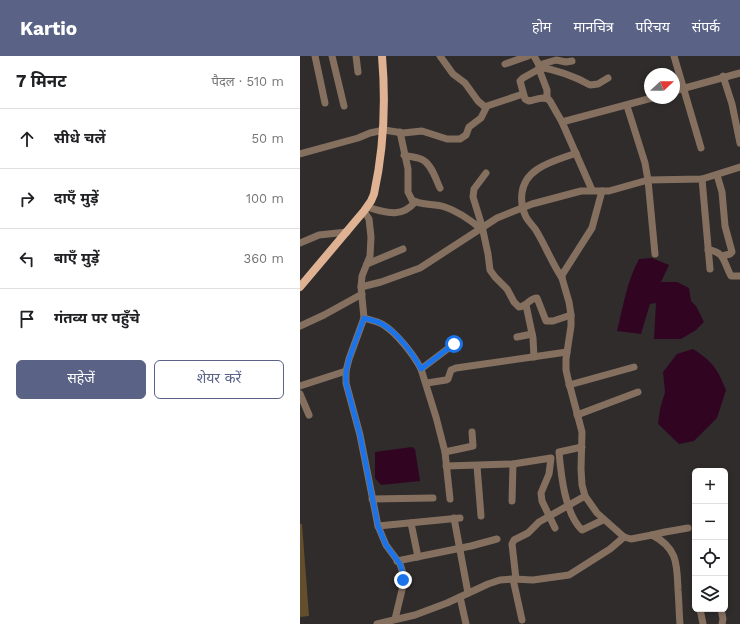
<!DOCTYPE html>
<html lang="hi">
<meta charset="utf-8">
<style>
body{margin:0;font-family:"Work Sans","Noto Sans Devanagari",sans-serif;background:#f6f6f6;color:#202124}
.controls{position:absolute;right:12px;bottom:12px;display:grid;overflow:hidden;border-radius:6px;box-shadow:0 2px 6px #0003}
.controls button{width:36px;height:36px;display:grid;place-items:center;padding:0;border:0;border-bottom:1px solid #e0e0e0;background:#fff;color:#202124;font:20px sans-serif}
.compass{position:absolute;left:344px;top:12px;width:36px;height:36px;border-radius:50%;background:#fff;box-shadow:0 2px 6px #0003;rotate:68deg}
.stop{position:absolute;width:12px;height:12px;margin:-9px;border:3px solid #1a73e8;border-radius:50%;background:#fff}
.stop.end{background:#1a73e8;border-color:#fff;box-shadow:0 1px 4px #0008}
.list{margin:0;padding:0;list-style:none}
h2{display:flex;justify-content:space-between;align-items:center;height:52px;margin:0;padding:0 16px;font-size:17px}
h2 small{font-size:13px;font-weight:400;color:#757577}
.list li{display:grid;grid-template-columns:26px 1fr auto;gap:12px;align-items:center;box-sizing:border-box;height:60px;padding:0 16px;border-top:1px solid #e0e0e0}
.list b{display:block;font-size:15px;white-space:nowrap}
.list em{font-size:13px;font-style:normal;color:#757577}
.actions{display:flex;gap:8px;padding:12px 16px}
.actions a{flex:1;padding:9px 0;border:1px solid #5a6286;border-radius:6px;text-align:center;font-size:14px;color:#5a6286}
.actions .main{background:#5a6286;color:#fff}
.icon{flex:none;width:22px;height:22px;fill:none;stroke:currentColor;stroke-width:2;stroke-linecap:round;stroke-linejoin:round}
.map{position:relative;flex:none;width:440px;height:568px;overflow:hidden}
header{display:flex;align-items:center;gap:24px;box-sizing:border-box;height:56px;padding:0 20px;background:#5a6286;color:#fff}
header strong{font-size:19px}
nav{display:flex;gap:22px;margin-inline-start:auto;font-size:14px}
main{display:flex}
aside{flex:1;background:#fff}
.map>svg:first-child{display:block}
.grass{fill:#634f2b}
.water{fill:#310522}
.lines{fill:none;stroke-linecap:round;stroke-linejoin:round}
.minor{stroke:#857060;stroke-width:7}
.major{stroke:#deb292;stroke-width:8}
.route{stroke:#1a73e8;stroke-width:5}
</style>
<header>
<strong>Kartio</strong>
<nav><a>होम</a><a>मानचित्र</a><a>परिचय</a><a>संपर्क</a></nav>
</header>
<main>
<aside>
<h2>7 मिनट<small>पैदल · 510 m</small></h2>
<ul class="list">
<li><svg class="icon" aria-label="ahead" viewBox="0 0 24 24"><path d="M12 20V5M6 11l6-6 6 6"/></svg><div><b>सीधे चलें</b></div><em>50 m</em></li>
<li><svg class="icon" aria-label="right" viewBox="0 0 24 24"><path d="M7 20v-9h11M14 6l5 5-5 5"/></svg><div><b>दाएँ मुड़ें</b></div><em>100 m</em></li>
<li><svg class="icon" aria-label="left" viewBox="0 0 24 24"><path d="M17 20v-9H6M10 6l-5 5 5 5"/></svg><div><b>बाएँ मुड़ें</b></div><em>360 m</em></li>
<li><svg class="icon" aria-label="arrive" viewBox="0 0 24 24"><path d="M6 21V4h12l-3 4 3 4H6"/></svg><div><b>गंतव्य पर पहुँचे</b></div></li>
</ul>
<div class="actions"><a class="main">सहेजें</a><a>शेयर करें</a></div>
</aside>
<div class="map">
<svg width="440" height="568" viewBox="0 0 440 568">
<rect width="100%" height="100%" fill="#2f2c2b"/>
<polygon class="grass" points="0,468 2,468 9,560 0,561"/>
<g class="water">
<path d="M 352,202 L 369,209 L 361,226 L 377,226 L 389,232 L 391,245 L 396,250 L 404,266 L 396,274 L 381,283 L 354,283 L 356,247 L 350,248 L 341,278 L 317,275 C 323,251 327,225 339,203 Z"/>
<path d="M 393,293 C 413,306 417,312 426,334 L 417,362 L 394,385 L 379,388 L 358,368 L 360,353 L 365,336 L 363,316 L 377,298 Z"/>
<polygon points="112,391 115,393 120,425 81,429 75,422 75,396"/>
</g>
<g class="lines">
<g class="minor">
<polyline points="15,0 25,47"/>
<polyline points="32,0 44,50"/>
<polyline points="56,0 58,16"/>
<polyline points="140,0 153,18 165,27 178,45 185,51"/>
<path d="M 234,0 L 239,9 L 239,13 L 223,22 L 220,25 L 225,43 L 229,45 C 236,44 245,39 250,45 L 262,66 L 292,134"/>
<polyline points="374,0 401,92"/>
<polyline points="205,8 228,0"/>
<polyline points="239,9 256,4 266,6 272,5"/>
<path d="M 239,11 C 257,14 274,20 290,29 L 298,28 L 308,22"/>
<polyline points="239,13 247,34 247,42"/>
<polyline points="423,20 432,48 440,87"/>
<polyline points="374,35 440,17"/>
<polyline points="327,50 345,107 348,124 355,198"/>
<polyline points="262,66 352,42"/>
<path d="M 100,76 L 108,113 L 108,136 L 112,144 C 122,150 134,147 145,151 C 157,155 170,164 180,172"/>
<polyline points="0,98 58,82 70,77 84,74 103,77 122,75 147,83 160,83 166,79 169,71 181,62 187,50 223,38"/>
<path d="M 104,99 C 110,101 118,101 123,104 C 132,109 136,124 140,132"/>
<path d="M 186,117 L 174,133 L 173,141 L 182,170 L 188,198 L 190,214 L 195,221 L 207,233 L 214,246 L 219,251 C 227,250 230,242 237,242 L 246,265 L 253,265 L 271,259"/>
<polyline points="417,119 422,136 425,170 432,196 430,198 422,200"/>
<polyline points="402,123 410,213"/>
<path d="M 302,135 L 292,172 L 262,219 L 262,222 L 269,246 L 271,259 L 271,270 L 266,303 L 266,314 L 268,323 L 282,376 L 281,413 L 282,429 L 285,440 L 297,457 L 324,481 L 331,483 L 352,479 C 378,492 377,509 378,534 C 379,545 379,557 380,568"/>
<path d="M 67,151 C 85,156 101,163 115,146"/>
<polyline points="64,155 69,163 71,181 70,200 62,220 61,231 64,262 49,303 46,315 46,327 60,379 78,470 86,489 100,508 102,514 103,524 102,534 95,563"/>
<polyline points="0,187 19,179 47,176"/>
<path d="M 408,194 C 425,195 424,208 431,220 L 440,220"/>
<polyline points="67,208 103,193"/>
<path d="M 262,222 C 252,207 246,191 237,176 C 234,170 229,167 226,161 C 222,153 221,145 222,137 C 225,111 255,105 276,97"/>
<polyline points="61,231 81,226 120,212 197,162 232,148 281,135 309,135 348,124 402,123 440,111"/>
<polyline points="226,249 233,282 234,301"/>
<path d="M 64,262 C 70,264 77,265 82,268 C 96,276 114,299 121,313 L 136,361 L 145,396 L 150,443"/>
<polyline points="0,270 24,259 62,238"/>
<polyline points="217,281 232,278"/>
<polyline points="121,313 154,288"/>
<polyline points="127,327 146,324 148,323 151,314 156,312 267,296"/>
<polyline points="269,329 334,311"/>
<polyline points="0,330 46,315"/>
<polyline points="0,338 9,359"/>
<polyline points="277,359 338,336"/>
<path d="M 282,391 L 259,396 C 261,419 265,458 282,474 L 303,464"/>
<polyline points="145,396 173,390 172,376"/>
<polyline points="146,410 213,408 251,402 249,418 241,437 242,445 255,472"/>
<polyline points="177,410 181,460"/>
<polyline points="72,443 133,442"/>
<polyline points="212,445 213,408"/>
<polyline points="154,462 168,537"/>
<polyline points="111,467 118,501"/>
<polyline points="78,470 160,462"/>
<polyline points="352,479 365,476 388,472"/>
<polyline points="97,505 171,490 197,483"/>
<polyline points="213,523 222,564"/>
<polyline points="216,523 212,488 214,484 228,477 239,466 285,440"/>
<polyline points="160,541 166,568"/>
<polyline points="400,553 403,568"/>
<polyline points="421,553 423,563 422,568"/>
<polyline points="77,568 115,559 147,547 188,528 200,524 213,523 233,524 269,519 310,493 324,481"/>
</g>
<path class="major" d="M 0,231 L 64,155 L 71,145 L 74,138 C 84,92 86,47 82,0"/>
</g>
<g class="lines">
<path class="route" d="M 103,524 L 102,514 L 100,508 L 86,489 L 78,470 L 60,379 L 46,327 L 46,316 L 49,303 L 64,262 C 70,264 77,265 82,268 C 97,276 114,299 121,313 L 154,288"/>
</g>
</svg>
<div class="controls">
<button>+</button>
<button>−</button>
<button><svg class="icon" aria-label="locate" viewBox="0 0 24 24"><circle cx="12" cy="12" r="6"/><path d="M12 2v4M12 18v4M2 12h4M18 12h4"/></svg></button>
<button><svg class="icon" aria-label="layers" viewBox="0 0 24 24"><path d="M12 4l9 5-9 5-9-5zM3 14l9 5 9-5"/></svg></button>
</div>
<svg class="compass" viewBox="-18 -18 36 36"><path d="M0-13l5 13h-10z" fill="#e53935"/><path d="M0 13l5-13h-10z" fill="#757577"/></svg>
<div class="stop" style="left:154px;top:288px"></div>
<div class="stop end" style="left:103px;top:524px"></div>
</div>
</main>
